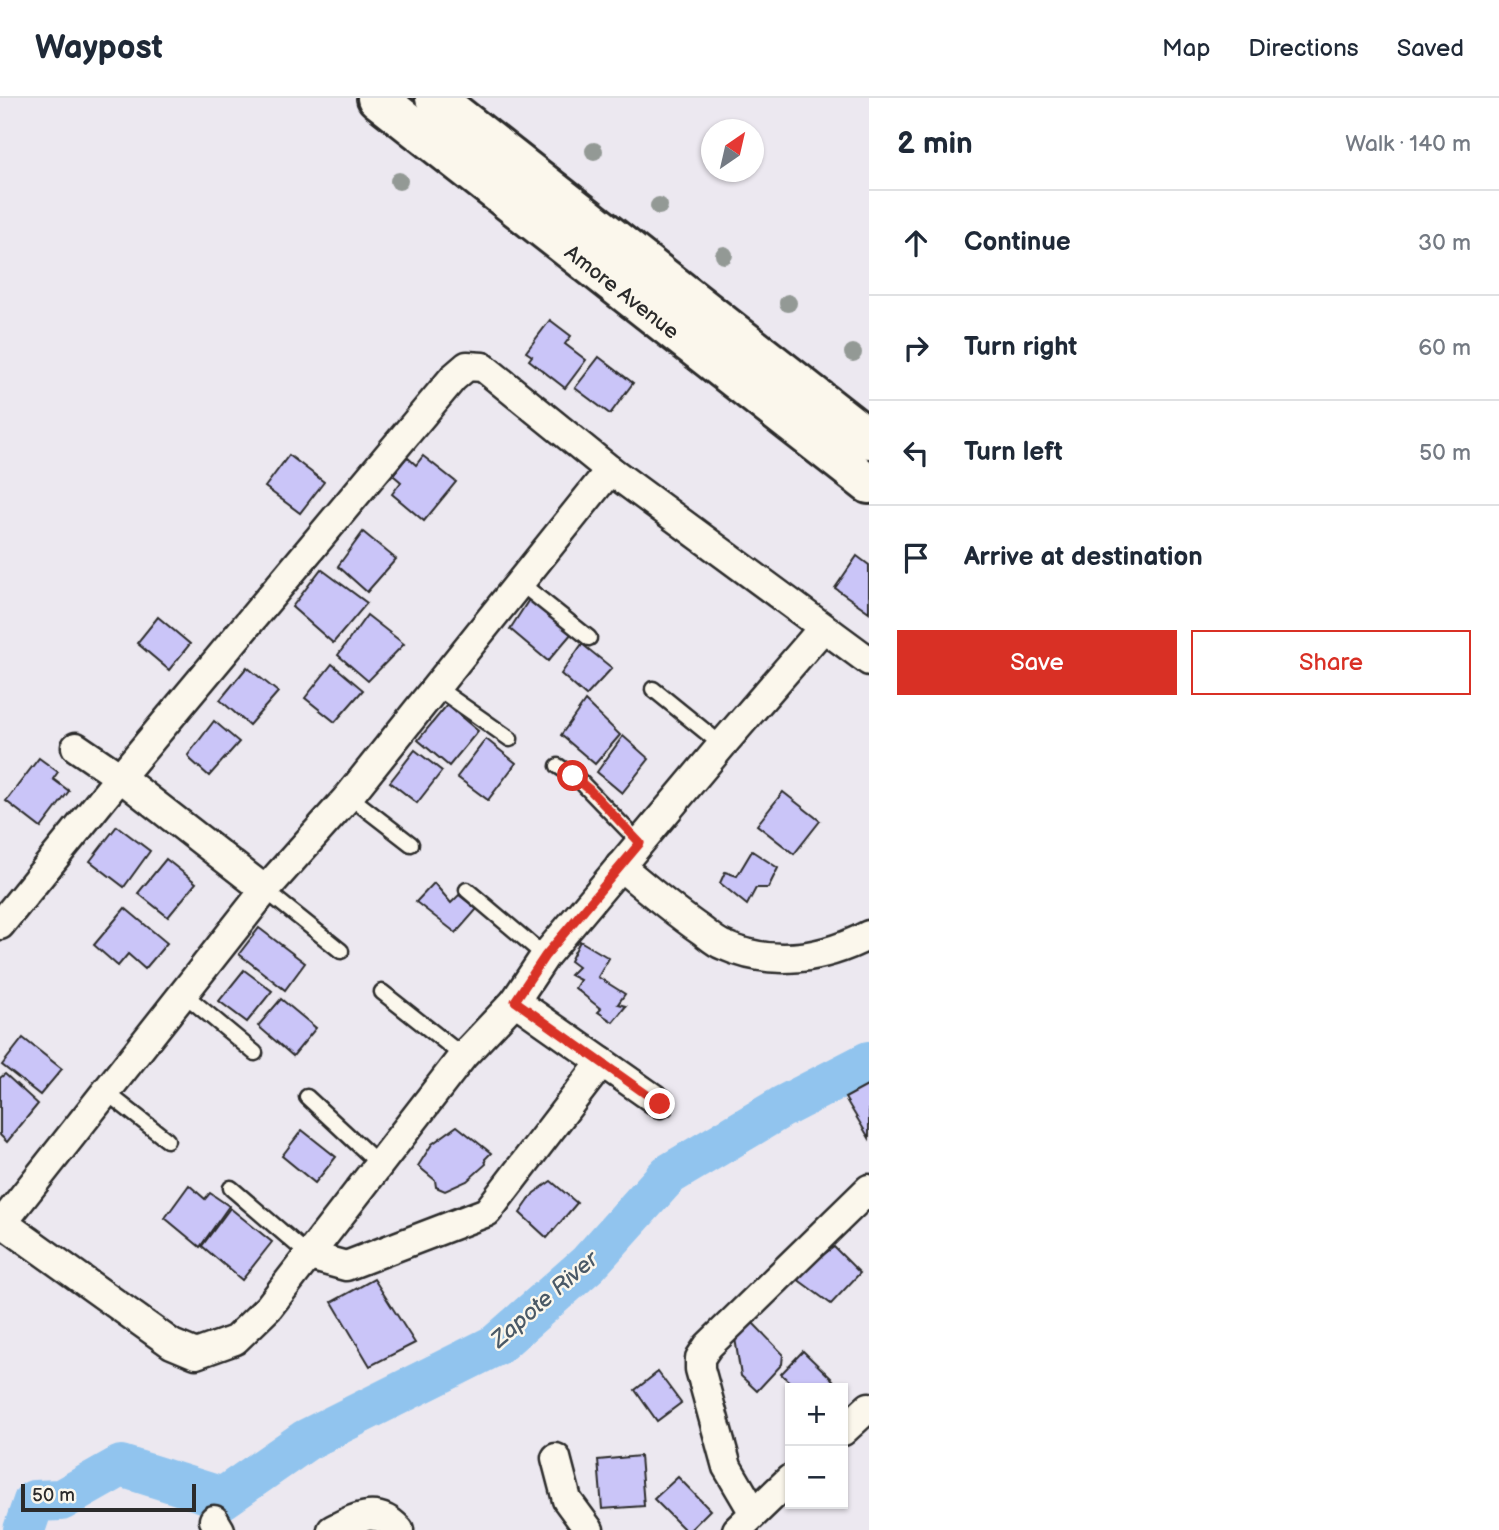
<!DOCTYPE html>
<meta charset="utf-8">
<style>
body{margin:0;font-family:"Balsamiq Sans",sans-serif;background:#f2f2f3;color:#1f2937}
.controls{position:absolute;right:21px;bottom:21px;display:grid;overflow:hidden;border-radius:0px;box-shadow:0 2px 5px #0004}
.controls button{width:63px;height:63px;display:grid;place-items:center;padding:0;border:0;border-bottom:2px solid #e0e1e3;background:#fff;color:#1f2937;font:35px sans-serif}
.compass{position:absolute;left:701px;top:21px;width:63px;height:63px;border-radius:50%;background:#fff;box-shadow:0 2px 5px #0004;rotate:34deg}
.scale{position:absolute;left:21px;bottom:18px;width:175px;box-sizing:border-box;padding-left:7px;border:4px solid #2b2b2b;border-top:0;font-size:19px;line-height:24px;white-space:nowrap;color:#2b2b2b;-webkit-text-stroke:5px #fbf7ec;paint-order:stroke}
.stop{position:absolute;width:21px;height:21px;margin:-16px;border:5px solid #d93025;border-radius:50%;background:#fff}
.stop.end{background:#d93025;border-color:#fff;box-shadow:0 2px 7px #0008}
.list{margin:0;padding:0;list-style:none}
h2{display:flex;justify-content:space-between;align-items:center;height:91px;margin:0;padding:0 28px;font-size:30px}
h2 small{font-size:23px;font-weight:400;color:#747a83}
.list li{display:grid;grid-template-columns:46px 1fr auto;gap:21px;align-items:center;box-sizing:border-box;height:105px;padding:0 28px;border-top:2px solid #e0e1e3}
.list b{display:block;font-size:26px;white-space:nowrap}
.list em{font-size:23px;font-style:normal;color:#747a83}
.actions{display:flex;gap:14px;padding:21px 28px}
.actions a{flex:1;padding:16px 0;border:2px solid #d93025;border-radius:0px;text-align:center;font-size:24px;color:#d93025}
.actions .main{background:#d93025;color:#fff}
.icon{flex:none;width:38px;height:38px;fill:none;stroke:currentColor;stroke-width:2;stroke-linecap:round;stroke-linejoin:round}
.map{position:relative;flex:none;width:869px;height:1432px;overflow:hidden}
header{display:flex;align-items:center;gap:42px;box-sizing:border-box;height:98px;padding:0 35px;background:#fff;border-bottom:2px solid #e0e1e3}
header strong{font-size:33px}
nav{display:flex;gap:38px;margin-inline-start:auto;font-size:24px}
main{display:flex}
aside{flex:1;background:#fff}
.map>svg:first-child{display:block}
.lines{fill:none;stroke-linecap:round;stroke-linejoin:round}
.river{stroke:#91c4ee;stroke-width:42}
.building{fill:#cac5f8;stroke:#2b2b2b;stroke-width:2}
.service-casing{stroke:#2b2b2b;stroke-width:19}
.minor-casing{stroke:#2b2b2b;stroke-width:33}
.secondary-casing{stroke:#2b2b2b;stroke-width:44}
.service{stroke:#fbf7ec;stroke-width:14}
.minor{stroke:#fbf7ec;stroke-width:28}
.secondary{stroke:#fbf7ec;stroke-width:38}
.tree{fill:#939995}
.route{stroke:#d93025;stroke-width:9}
.labels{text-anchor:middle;stroke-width:5;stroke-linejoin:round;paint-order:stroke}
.street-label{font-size:21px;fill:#2b2b2b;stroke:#fbf7ec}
.water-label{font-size:23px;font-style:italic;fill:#4a5966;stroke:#fbf7ec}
</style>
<header>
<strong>Waypost</strong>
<nav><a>Map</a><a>Directions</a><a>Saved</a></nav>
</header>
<main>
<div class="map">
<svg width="869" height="1432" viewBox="0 0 869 1432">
<rect width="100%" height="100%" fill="#ece8f0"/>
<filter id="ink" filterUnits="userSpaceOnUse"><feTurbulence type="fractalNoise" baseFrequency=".0143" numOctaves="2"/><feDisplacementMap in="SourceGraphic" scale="14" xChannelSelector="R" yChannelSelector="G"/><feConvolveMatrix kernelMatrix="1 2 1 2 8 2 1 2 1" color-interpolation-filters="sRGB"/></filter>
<g filter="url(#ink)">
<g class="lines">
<polyline class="river" points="24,1432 34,1403 61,1402 121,1368 223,1400 306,1342 496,1247 588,1166 668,1077 782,1009 869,964"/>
</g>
<g class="building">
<polygon points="550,222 571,238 565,246 586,262 565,290 529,262 532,258 526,254"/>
<polygon points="599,259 633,285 610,316 575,290"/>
<polygon points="289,357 324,384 300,415 265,389"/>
<polygon points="423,358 456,384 424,423 392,396 401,384 393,377 407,359 416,367"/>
<polygon points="363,434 396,461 367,494 338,468"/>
<polygon points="857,458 869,467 869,514 835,490"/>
<polygon points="321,471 367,505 333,545 292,509"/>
<polygon points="530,500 572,535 548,563 510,531"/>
<polygon points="367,517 404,546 368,583 338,557"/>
<polygon points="158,519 190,546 169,572 137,545"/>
<polygon points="582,546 612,570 586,598 561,576"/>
<polygon points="332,566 363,592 335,624 305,600"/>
<polygon points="247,569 278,594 249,627 220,602"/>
<polygon points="585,603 620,637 595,666 561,637"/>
<polygon points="447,607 478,633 449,668 418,642"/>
<polygon points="214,623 239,644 209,678 191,662 188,657"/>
<polygon points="623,638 649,661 622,695 597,674"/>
<polygon points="486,641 516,665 488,702 457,679"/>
<polygon points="415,652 442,673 417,705 390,684"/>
<polygon points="39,660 58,674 53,681 69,693 41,730 6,703"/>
<polygon points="783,694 820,723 794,756 757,727"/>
<polygon points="117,728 150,753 124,789 90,763"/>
<polygon points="752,753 778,770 768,790 756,790 747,807 720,785 725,774 737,778"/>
<polygon points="166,761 196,785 168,819 138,795"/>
<polygon points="434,785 451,805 459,797 477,811 456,835 416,804"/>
<polygon points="125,810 167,845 145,871 128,856 118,868 94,847"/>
<polygon points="259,830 305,865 285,892 239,856"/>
<polygon points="580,843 609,860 598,879 625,896 618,906 626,908 613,924 598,914 601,911 575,890 580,882 570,877 578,869 570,863"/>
<polygon points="244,872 272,893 247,924 219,903"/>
<polygon points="281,901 316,930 293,958 258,928"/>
<polygon points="23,940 62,971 40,997 2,967"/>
<polygon points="5,976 38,1006 7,1044 0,1037 0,980"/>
<polygon points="869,987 869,1040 845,1000"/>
<polygon points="457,1028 491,1055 485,1061 486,1066 467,1083 445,1093 436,1089 435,1082 418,1068 432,1046"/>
<polygon points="302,1032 336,1059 315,1085 282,1058"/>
<polygon points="551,1083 577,1105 547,1140 520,1115 534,1095"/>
<polygon points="189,1087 205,1101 210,1095 229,1108 200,1149 165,1120"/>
<polygon points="230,1110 272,1144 242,1182 202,1148"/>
<polygon points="834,1149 860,1175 831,1206 793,1178"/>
<polygon points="374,1181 415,1245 370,1268 332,1204"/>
<polygon points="752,1224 783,1256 782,1266 757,1293 741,1278 735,1240"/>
<polygon points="803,1253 833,1282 825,1290 796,1290 781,1276"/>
<polygon points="658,1274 681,1305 657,1323 635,1292"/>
<polygon points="640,1358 644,1408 602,1411 598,1362"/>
<polygon points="678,1379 710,1412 690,1432 685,1432 654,1401"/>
</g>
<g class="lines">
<g class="service-casing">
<g id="service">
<polyline points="519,484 589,540"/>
<polyline points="436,589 510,641"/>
<polyline points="653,591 722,647"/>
<polyline points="558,668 579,682 640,745"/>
<polyline points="349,698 411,746"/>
<polyline points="265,792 341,853"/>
<polyline points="467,792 545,858"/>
<polyline points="382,894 463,958"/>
<polyline points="184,896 255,955"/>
<polyline points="106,994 167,1042"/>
<polyline points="307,999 379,1066"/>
<polyline points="231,1090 310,1158"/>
</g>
</g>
<g class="minor-casing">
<g id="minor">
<polyline points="76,649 120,679 265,792"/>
<path d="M 620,768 C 646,790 672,812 701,832 C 708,837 715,844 723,847 C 772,869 823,861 869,837"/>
<polyline points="0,827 120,679 453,280 467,268 483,269 610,372 869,563"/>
<polyline points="515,903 660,1005"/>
<polyline points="3,1125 172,1246 196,1256 235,1242 268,1210 463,958 515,903 545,858 722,647 823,530"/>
<polyline points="0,1128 265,792 349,698 610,372"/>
<polyline points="310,1158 346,1168 487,1114 602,964"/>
<polyline points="843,1333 869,1309"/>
<polyline points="556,1360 567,1402 589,1432"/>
<polyline points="754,1415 727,1369 700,1271 700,1260 708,1248 869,1091"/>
<polyline points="214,1422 220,1432"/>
<path d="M 332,1432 C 356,1420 377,1407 399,1432"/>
<polyline points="737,1432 790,1381"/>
</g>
</g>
<g class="secondary-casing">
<g id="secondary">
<polyline points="377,0 869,386"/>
<polyline points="435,0 869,341"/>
</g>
</g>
<use href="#service" class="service"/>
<use href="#minor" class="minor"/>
<use href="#secondary" class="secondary"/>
</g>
<g class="tree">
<circle cx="594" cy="53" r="9"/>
<circle cx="399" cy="83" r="9"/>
<circle cx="659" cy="108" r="9"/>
<circle cx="724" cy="157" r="9"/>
<circle cx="788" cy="205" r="9"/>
<circle cx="853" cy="255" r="9"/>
</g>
</g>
<g class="lines" filter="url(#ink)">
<polyline class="route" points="573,678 590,692 640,745 545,858 515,903 660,1006"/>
</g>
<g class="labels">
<g class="street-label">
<text transform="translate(622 194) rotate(38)" y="7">Amore Avenue</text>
</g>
<g class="water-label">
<text transform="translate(544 1201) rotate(-41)" y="8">Zapote River</text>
</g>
</g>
</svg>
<div class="controls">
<button>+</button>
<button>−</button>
</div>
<svg class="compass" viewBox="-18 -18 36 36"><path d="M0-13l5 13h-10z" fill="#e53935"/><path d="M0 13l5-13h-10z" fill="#747a83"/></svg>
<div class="scale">50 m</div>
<div class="stop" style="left:573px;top:678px"></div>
<div class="stop end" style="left:660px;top:1006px"></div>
</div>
<aside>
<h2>2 min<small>Walk · 140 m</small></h2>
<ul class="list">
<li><svg class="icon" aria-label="ahead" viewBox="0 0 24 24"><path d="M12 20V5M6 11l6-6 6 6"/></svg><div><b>Continue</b></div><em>30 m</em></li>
<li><svg class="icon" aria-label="right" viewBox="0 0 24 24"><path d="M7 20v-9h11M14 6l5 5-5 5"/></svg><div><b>Turn right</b></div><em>60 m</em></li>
<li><svg class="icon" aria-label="left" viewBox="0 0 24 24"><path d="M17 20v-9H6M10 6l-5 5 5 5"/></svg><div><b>Turn left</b></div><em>50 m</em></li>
<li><svg class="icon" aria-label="arrive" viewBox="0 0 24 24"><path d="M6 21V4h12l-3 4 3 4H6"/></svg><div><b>Arrive at destination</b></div></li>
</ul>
<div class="actions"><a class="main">Save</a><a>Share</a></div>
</aside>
</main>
